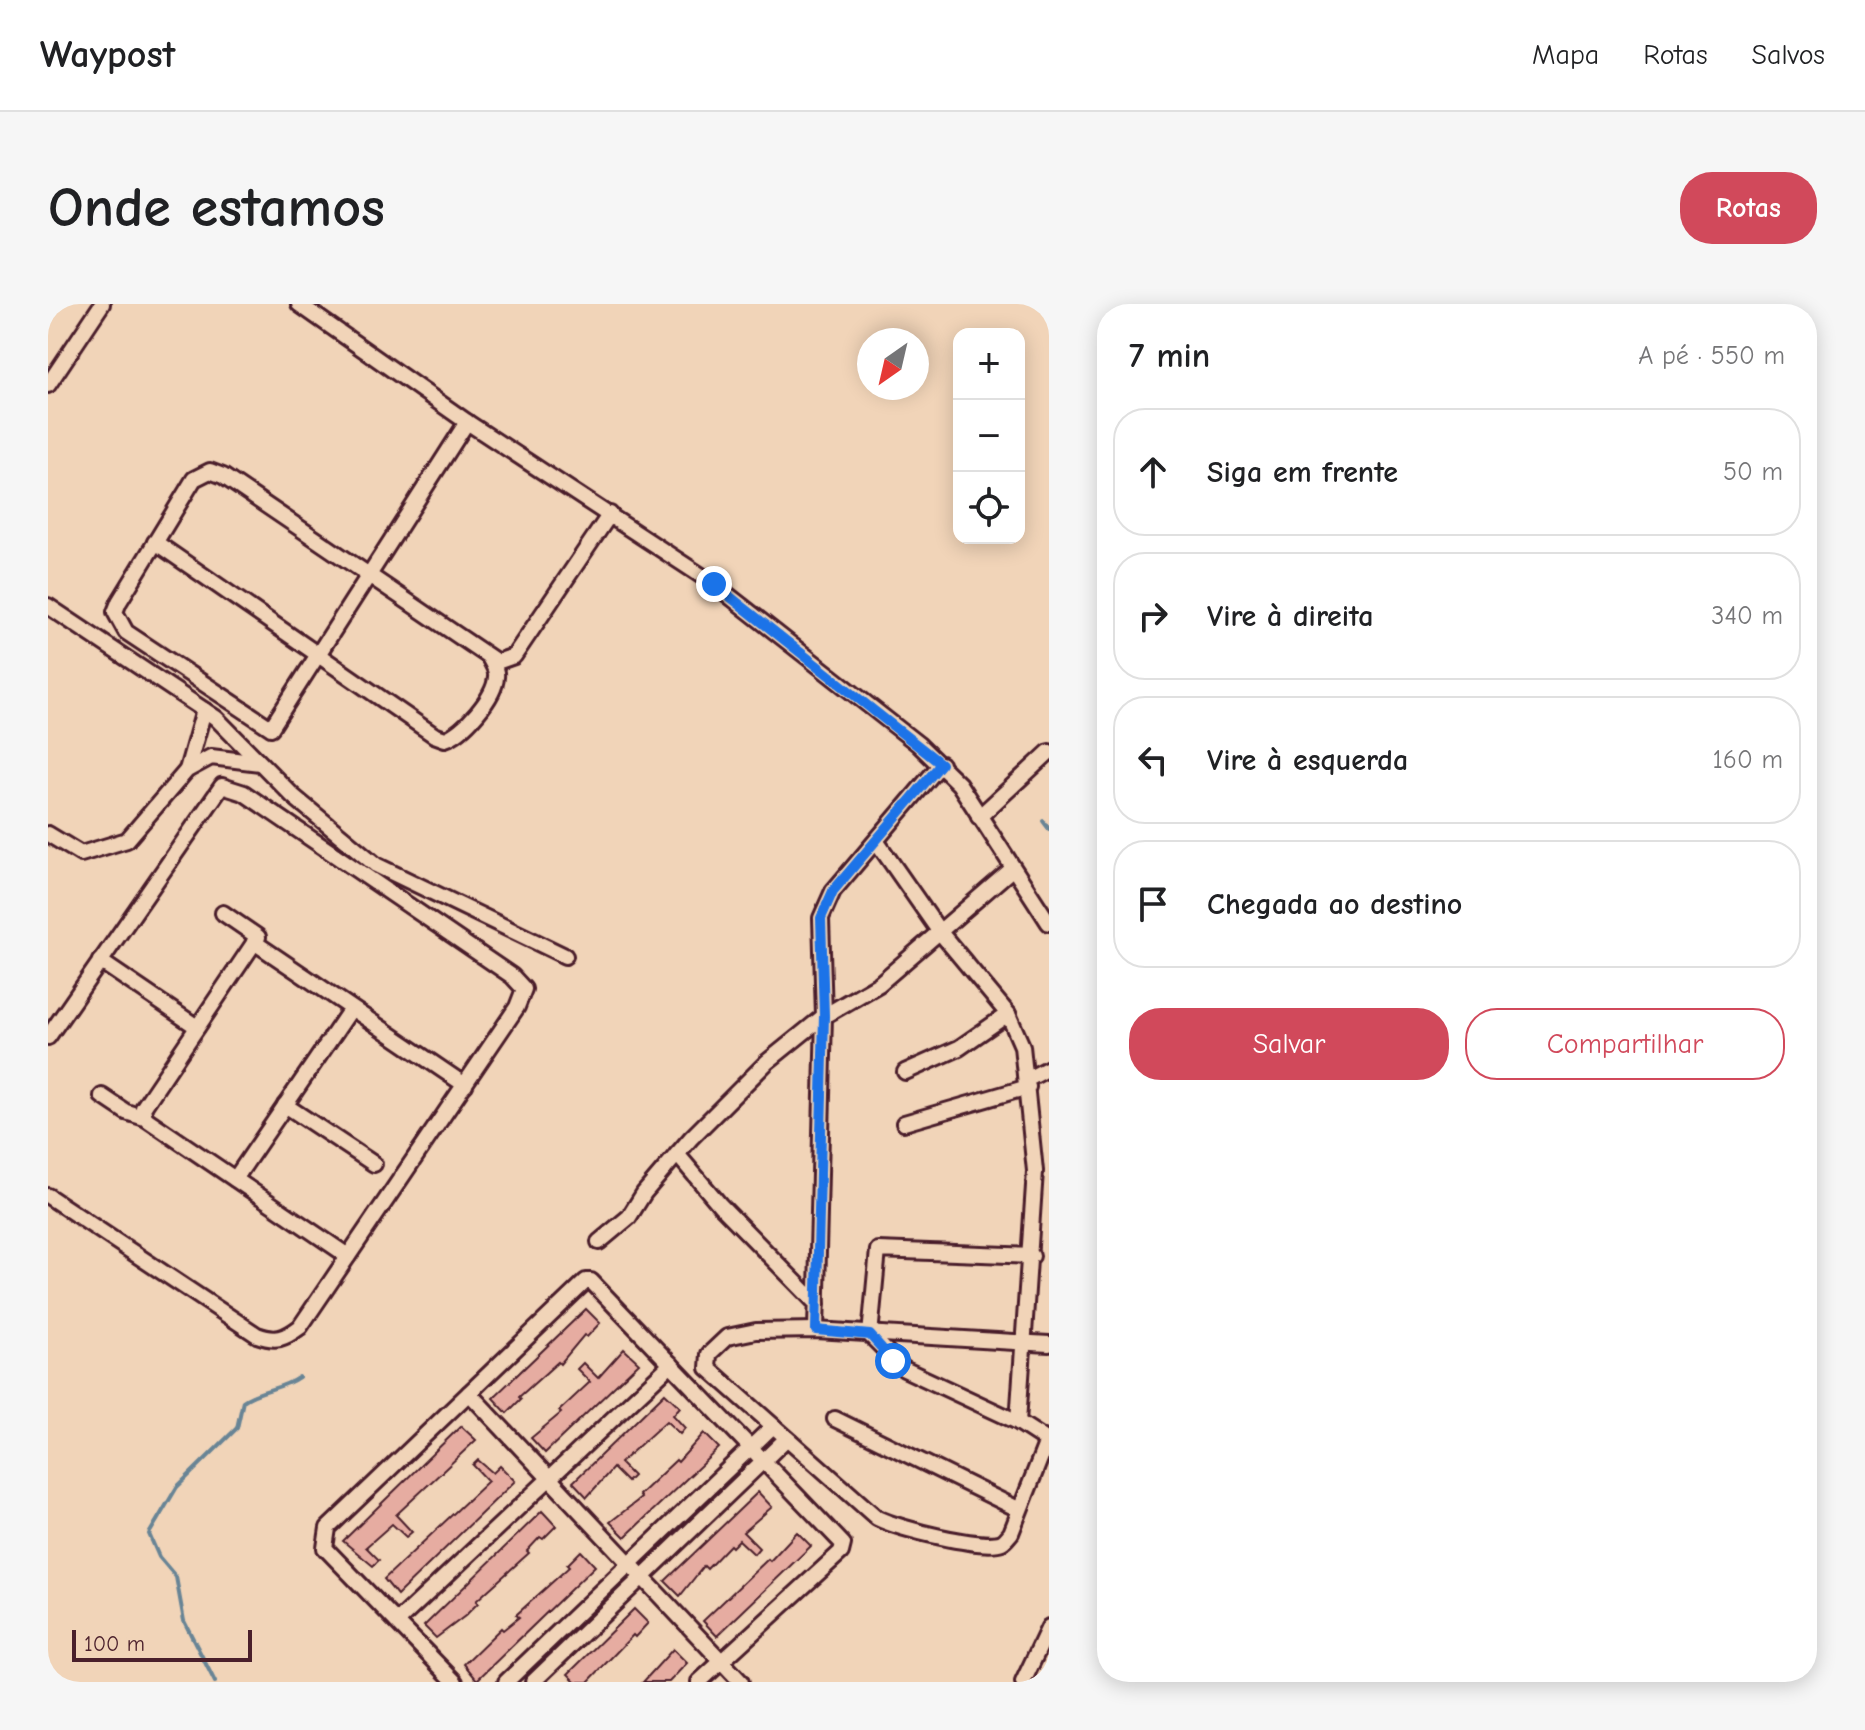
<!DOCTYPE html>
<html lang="pt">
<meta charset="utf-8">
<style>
body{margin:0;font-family:"Comic Neue",sans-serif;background:#f6f6f6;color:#202124}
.controls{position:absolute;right:24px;top:24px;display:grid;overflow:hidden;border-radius:16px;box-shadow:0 4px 20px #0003}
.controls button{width:72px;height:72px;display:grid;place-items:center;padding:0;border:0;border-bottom:2px solid #e0e0e0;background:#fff;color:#202124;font:40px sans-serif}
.compass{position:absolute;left:809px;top:24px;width:72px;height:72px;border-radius:50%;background:#fff;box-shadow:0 4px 20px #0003;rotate:214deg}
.scale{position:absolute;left:24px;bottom:20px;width:180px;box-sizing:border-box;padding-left:8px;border:4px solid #4a1f2b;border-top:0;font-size:22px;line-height:28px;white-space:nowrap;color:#4a1f2b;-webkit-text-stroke:6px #f1d4b8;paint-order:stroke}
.stop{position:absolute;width:24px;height:24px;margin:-18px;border:6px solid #1a73e8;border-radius:50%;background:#fff}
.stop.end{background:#1a73e8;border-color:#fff;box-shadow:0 2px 8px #0008}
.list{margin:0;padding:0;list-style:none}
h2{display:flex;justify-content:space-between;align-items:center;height:104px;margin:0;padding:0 32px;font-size:34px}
h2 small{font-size:26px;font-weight:400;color:#757577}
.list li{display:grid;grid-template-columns:52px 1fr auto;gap:24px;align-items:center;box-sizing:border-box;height:128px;margin:0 16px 16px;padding:0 16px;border:2px solid #e0e0e0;border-radius:32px}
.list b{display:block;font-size:30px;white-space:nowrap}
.list em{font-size:26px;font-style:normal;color:#757577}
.actions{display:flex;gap:16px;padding:24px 32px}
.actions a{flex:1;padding:18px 0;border:2px solid #d1495b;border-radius:32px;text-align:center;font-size:28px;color:#d1495b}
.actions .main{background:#d1495b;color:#fff}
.icon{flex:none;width:44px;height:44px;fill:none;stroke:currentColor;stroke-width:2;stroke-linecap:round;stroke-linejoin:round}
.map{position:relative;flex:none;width:1001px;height:1378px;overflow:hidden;border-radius:32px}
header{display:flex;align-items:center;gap:48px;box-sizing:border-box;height:112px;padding:0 40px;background:#fff;border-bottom:2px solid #e0e0e0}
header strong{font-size:38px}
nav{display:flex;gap:44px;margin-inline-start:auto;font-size:28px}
.intro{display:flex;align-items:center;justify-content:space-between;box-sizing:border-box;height:192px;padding:0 48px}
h1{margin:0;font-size:56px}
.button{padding:20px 36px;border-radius:32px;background:#d1495b;color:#fff;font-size:28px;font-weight:700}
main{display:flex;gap:48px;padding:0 48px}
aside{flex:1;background:#fff;border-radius:32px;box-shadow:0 4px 20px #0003}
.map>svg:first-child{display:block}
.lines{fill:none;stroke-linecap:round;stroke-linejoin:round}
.stream{stroke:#688495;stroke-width:4}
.building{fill:#e6aca1;stroke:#4a1f2b;stroke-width:2}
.minor-casing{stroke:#4a1f2b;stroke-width:20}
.minor{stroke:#f1d4b8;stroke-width:14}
.route{stroke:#1a73e8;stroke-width:10}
</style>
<header>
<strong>Waypost</strong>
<nav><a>Mapa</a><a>Rotas</a><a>Salvos</a></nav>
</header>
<div class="intro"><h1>Onde estamos</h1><a class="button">Rotas</a></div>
<main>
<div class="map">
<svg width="1001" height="1378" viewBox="0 0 1001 1378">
<rect width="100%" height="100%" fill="#f1d4b8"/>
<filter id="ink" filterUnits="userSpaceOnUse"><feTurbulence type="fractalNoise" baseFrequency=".0125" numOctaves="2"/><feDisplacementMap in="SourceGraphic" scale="16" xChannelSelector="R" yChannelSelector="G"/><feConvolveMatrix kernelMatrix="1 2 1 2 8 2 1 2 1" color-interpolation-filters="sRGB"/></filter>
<g filter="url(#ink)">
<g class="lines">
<g class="stream">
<polyline points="995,517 1001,525"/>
<path d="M 167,1378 L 136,1317 L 128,1273 L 111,1253 L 101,1230 L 129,1183 L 189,1124 L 195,1097 C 212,1085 233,1086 251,1073"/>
</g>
</g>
<g class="building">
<polygon points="538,1005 552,1019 539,1033 536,1031 512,1060 510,1058 471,1093 473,1095 459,1109 445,1094"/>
<polygon points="576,1045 591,1059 497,1149 483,1134 513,1109 511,1107 542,1078 529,1065 535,1059 550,1074"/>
<polygon points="617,1089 632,1103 625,1111 637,1124 632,1130 618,1117 572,1159 585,1172 579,1178 565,1164 539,1193 525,1178"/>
<polygon points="413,1122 428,1136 348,1211 364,1228 358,1233 344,1220 318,1243 331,1256 325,1262 295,1237"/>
<polygon points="656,1129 671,1144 577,1233 562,1218 593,1194 591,1191 628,1156 630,1158"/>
<polygon points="430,1156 445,1169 452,1162 467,1177 349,1291 336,1275 440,1177 425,1161"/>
<polygon points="710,1188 724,1203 695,1228 711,1244 706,1250 691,1236 684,1243 682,1241 659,1265 656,1262 632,1292 617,1277"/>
<polygon points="494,1207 508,1222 495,1235 492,1233 479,1247 481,1249 428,1297 430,1299 417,1312 388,1334 376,1322"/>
<polygon points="749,1228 763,1242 669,1332 655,1317 720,1255 722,1257"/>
<polygon points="533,1247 547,1262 429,1376 416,1360 453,1324 455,1326 471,1313 468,1311 521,1263 519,1261"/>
<polygon points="586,1305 600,1319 587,1333 585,1331 540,1378 528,1378 520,1370"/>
<polygon points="625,1345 639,1359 621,1378 595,1378"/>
</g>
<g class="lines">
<g class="minor-casing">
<g id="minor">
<polyline points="251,0 419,118 666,280 870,440 911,480 1001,619"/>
<polyline points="0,81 54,0"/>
<polyline points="419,118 223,424 78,328 67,308 71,298 146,175 162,167 175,172 449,358 466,352 562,210"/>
<path d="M 107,238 L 386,431 L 397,435 C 415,430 447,393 448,373 C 449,366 445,361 442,355"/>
<polyline points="0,302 168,414 245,492 328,561 517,652"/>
<polyline points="139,466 156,406"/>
<polyline points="931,513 1001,448"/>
<polyline points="0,530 33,550 79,536 139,466 163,453 212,459"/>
<polyline points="829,538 891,627 960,710 974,742 987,867 970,1118"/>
<polyline points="206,638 417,781"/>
<polyline points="52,657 149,723"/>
<path d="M 0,733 L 174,482 L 196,489 L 464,672 L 476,685 L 469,703 L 252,1023 C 236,1035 228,1038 209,1031 L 0,892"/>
<polyline points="857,768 911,744 960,710"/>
<polyline points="980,775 1001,764"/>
<polyline points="54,792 78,808 97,814 300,952"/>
<polyline points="237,801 326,860"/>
<polyline points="97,814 95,804 210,633 175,609"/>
<polyline points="856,819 980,783"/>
<polyline points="629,850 672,901 769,1000"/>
<polyline points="187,875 303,705"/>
<polyline points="551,938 581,913 596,889 643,834 719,758 776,712 831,680 964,565"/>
<polyline points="984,952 830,946 822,1031 856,1065 970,1118 1001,1138"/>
<polyline points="768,1026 776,712 773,614 785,587 893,460"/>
<polyline points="421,1089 693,1378"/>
<polyline points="787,1115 970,1205"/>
<path d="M 999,1137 L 963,1229 C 960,1232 958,1236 954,1238 C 935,1246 849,1224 829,1214 L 660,1064 L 661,1050 L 679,1033 L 708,1027 L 768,1026 L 1001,1040"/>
<polyline points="349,1318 623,1060"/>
<polyline points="407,1378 277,1244 280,1224 538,977 543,977 795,1240 793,1248 651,1378"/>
<polyline points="458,1378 724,1123"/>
<polyline points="485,1378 738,1135"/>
<polyline points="975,1378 1001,1323"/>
</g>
</g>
<use href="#minor" class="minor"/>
</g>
</g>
<g class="lines" filter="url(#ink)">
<polyline class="route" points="666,280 893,460 785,587 773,614 776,712 768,1026 822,1031 845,1057"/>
</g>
</svg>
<div class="controls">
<button>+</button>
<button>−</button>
<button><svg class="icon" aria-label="locate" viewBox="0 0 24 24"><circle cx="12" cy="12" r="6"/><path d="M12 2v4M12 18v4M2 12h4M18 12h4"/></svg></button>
</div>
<svg class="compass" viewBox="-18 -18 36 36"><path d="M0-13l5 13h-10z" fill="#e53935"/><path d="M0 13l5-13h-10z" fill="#757577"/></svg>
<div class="scale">100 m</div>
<div class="stop" style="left:845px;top:1057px"></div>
<div class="stop end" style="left:666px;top:280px"></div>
</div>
<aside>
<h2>7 min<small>A pé · 550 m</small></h2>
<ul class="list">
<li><svg class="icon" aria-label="ahead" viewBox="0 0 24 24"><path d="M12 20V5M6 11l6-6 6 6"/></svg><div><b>Siga em frente</b></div><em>50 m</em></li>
<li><svg class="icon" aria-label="right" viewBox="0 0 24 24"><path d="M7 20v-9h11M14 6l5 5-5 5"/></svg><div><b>Vire à direita</b></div><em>340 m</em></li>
<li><svg class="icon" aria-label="left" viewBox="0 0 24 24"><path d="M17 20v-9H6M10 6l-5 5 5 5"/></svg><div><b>Vire à esquerda</b></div><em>160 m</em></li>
<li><svg class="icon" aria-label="arrive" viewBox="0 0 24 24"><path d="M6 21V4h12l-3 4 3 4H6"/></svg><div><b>Chegada ao destino</b></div></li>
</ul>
<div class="actions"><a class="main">Salvar</a><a>Compartilhar</a></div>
</aside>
</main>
